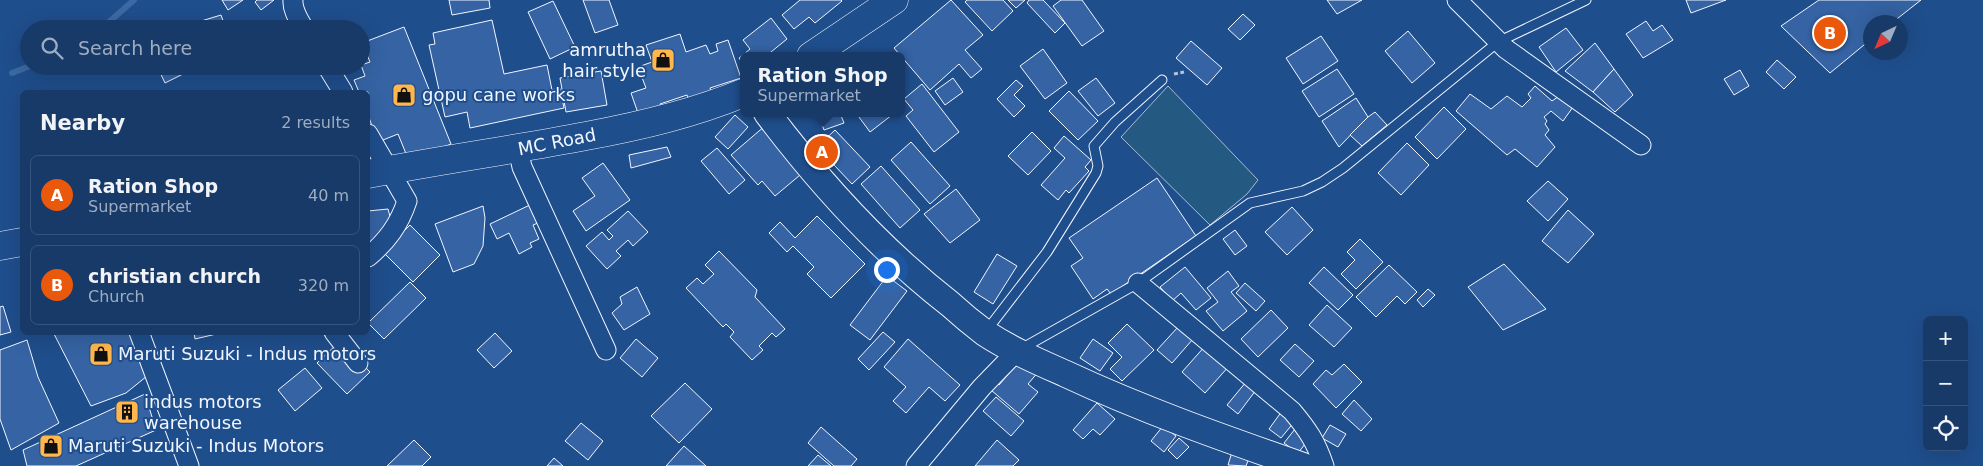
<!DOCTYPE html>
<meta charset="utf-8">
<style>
body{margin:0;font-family:"DejaVu Sans",sans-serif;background:#20416f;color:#f1f3f6}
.controls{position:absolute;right:15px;bottom:15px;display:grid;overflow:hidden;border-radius:8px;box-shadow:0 5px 20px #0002}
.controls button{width:45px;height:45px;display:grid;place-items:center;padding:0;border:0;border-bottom:1px solid #36547d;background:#173a69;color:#f1f3f6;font:25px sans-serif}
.compass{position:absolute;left:1863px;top:15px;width:45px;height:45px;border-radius:50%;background:#173a69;box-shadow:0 5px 20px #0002;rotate:224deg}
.you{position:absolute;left:886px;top:269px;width:18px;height:18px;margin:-12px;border:4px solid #fff;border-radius:50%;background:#1a73e8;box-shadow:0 0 0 8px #1a73e833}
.badge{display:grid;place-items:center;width:32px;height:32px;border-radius:50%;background:#ea580c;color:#fff;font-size:16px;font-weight:700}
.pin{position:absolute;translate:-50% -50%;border:2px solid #fff;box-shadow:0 1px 5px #0006}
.popup{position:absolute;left:740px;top:52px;width:165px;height:65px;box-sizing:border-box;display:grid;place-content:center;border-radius:8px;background:#173a69;filter:drop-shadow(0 1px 4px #0005);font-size:16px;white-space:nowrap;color:#9eadc0}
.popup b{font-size:19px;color:#f1f3f6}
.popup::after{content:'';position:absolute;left:50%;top:100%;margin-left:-10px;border:10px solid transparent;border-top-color:#173a69}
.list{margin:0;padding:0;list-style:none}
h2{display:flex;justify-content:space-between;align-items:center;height:65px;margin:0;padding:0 20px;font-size:21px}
h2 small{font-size:16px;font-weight:400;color:#9eadc0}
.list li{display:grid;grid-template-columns:32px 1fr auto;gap:15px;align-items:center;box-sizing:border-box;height:80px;margin:0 10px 10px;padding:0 10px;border:1px solid #36547d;border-radius:8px}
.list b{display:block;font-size:19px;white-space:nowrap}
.list p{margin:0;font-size:16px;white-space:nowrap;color:#9eadc0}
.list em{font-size:16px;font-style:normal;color:#9eadc0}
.icon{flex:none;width:28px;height:28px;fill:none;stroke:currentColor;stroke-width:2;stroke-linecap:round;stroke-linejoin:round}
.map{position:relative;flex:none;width:1983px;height:466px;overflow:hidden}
.search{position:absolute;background:#173a69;box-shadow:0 5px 20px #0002;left:20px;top:20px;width:350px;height:55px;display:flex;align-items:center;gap:12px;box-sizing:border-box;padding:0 18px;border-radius:28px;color:#9eadc0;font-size:19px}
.panel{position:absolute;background:#173a69;box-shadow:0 5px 20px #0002;left:20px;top:90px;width:350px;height:245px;border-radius:8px}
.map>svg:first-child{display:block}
.green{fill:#245a82;stroke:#a8bbd7}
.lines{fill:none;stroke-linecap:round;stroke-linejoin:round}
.stream{stroke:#3b69a3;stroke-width:6}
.building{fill:#3563a3;stroke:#f2f6ff}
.lane-casing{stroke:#f2f6ff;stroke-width:11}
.street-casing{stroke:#f2f6ff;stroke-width:21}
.secondary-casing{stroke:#f2f6ff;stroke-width:28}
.highway-casing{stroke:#f2f6ff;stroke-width:29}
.path{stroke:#b3c4dc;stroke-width:3;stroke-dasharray:4 2.5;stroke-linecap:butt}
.lane{stroke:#1f4e8c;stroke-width:9}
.street{stroke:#1f4e8c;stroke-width:19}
.secondary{stroke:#1f4e8c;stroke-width:26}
.highway{stroke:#1f4e8c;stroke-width:28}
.labels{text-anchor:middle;stroke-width:4;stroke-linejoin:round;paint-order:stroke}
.poi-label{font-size:18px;fill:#f2f6ff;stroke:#1f4e8c;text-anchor:start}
.street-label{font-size:18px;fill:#f2f6ff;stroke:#1f4e8c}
</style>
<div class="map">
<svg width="1983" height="466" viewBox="0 0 1983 466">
<rect width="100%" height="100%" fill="#1f4e8c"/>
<polygon class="green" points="1168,86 1258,180 1247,194 1210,225 1121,137"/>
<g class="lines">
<g class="stream">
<polyline points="101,29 134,0"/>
<polyline points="12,73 30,66"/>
</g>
</g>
<g class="building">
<polygon points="222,0 243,0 228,10"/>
<polygon points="257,0 274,0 261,10 255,2"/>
<polygon points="449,0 489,0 490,8 452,15"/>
<polygon points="583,0 609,0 618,25 595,33"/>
<polygon points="800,0 841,0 842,1 815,23 809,17 794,29 782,15"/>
<polygon points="951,0 983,35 965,50 982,69 971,78 959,64 930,90 894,48"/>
<polygon points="967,0 1003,0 1013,11 992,31 965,2"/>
<polygon points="1008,0 1025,0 1016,8"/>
<polygon points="1029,0 1043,0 1065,23 1055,33 1027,3"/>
<polygon points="1061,0 1082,0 1104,31 1082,46 1053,6"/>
<polygon points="1327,0 1362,0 1337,14"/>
<polygon points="1686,0 1726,0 1691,13"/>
<polygon points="1819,0 1921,0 1893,22 1870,22 1870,40 1830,73 1781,26"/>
<polygon points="553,1 575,47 550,59 528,12"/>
<polygon points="1243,14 1255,25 1240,40 1228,29"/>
<polygon points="221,15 226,29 201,29 198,22"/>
<polygon points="771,18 787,39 766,56 743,56 743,64 739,58 750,49 743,40"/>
<polygon points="492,20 504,74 547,65 552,90 560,88 564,108 470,128 467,112 445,117 429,45 435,44 433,33"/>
<polygon points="1646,21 1653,31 1662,25 1673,40 1643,58 1626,34"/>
<polygon points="404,27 451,144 409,161 398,134 378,142 368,115 368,92 359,92 354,80 365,76 361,65 370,62 362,43"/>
<polygon points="1566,28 1583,50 1556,72 1539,47"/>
<polygon points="1408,31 1435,63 1412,83 1385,51"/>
<polygon points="680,34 686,52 706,45 710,54 718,51 716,44 728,40 741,78 710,88 712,95 690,102 687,95 660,104 662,109 639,116 631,93 646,88 638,67 652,62 646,45"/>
<polygon points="1321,36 1338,61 1303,84 1286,58"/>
<polygon points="1191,41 1222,68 1207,85 1176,58"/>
<polygon points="1595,43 1614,69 1593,92 1565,71"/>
<polygon points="1043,49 1067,83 1045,99 1020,66"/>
<polygon points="1777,60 1796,77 1784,89 1766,72"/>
<polygon points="157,66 184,66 187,72 165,83"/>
<polygon points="1337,69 1354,94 1319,117 1302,91"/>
<polygon points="1614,69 1633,95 1615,112 1593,92"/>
<polygon points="1740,70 1749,86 1734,95 1724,79"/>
<polygon points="601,71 607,105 566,112 560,78"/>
<polygon points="953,78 963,92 945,105 935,91"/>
<polygon points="1096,78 1115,103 1098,116 1078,91"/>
<polygon points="1016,80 1023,86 1014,95 1025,106 1014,117 997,99"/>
<polygon points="922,84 959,132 934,152 906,116 913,110 904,99"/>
<polygon points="1535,86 1552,101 1559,96 1573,107 1563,121 1551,111 1544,117 1547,121 1545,124 1549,130 1545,135 1555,147 1537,167 1515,149 1507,155 1456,111 1470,94 1491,109 1507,96 1522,107 1531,98 1528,94"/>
<polygon points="1069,91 1098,121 1078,140 1049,111"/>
<polygon points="1356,98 1368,117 1339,147 1322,121"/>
<polygon points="1444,107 1466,129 1437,159 1415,137"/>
<polygon points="1375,112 1387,125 1362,146 1350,135 1368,117"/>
<polygon points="818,113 840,113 844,123 824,130"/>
<polygon points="856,113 890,113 892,115 870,132"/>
<polygon points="735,115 748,127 728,149 715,137"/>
<polygon points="766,125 806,170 775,196 762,181 758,185 731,155"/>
<polygon points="835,130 870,167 852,184 817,147"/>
<polygon points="1032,132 1051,151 1028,175 1008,156"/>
<polygon points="1064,136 1091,160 1085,167 1089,171 1069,193 1066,190 1058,200 1041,185 1065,158 1054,148"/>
<polygon points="911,142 950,186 930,204 891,160"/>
<polygon points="1407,143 1429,165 1401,195 1378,173"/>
<polygon points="667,147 671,157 631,168 629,155"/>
<polygon points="717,148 745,180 729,194 701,161"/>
<polygon points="603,163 630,200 586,231 573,211 595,196 582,178"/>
<polygon points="881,166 920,210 900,228 861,184"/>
<polygon points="1157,178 1196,236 1111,294 1107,289 1093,299 1071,266 1083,258 1069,238"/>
<polygon points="1548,181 1568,199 1548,221 1527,201"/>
<polygon points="956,189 980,220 950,243 924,214"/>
<polygon points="534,203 543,221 533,225 539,239 530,243 532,247 519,254 509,233 497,239 490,224"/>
<polygon points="483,206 485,218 483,246 474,264 453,272 435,224"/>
<polygon points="1292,207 1313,230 1287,255 1265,232"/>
<polygon points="388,209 391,220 368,248 368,211"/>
<polygon points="1568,210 1594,234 1568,263 1542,241"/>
<polygon points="628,211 648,232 633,246 628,240 616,251 621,256 607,269 586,246 602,232 609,240 613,236 607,230"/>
<polygon points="817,216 865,264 831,298 807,274 814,267 793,246 787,252 769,233 780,222 795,238"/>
<polygon points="410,225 440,255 413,282 383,252"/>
<polygon points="1235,230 1247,246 1235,255 1223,239"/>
<polygon points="1360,239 1383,262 1356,289 1341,274 1355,260 1347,252"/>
<polygon points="719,251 757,290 755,297 785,329 776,337 772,333 759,346 763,350 752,360 730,337 734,332 726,324 723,327 686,288 697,278 703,284 714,274 705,265"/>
<polygon points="997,254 1017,266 993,304 974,292"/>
<polygon points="1504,264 1546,309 1503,330 1468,287"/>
<polygon points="1389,265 1417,292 1405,304 1397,296 1376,317 1356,297"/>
<polygon points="1185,267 1211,298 1196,310 1181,293 1172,301 1160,287"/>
<polygon points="1324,267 1353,295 1338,310 1309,283"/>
<polygon points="1228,271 1239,286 1231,292 1247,311 1223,331 1206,311 1218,302 1207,288"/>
<polygon points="887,276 907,291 870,340 850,325"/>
<polygon points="410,282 426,298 384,339 368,323"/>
<polygon points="1245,283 1265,301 1256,311 1236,293"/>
<polygon points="637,287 650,314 624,330 612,313 622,304 620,297"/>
<polygon points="1428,289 1435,295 1423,307 1417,300"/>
<polygon points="1327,305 1352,328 1334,347 1309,325"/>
<polygon points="3,306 11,332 0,335 0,307"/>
<polygon points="1271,310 1288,328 1258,357 1241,339"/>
<polygon points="1127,324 1154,350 1122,381 1110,369 1122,357 1108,343"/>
<polygon points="1178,327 1193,339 1172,363 1157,350"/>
<polygon points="53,332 129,332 147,376 126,393 91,406"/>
<polygon points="194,332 225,332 195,339"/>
<polygon points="883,332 895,342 869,370 858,359"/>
<polygon points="495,333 512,351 494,368 477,350"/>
<polygon points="636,339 658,358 642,377 620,358"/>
<polygon points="908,339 960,385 945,401 929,387 906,413 893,401 906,387 884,367"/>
<polygon points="1093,339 1113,353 1100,371 1080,358"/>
<polygon points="27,340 38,377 59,423 11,450 0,419 0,350"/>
<polygon points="340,341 370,372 347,394 317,363"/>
<polygon points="1295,344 1314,361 1299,377 1280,360"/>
<polygon points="1206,345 1230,365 1205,393 1182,372"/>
<polygon points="1023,357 1039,371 1028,384 1038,392 1019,414 991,390 997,383 999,385"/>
<polygon points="1344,364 1362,382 1336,408 1313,384 1326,370 1332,375"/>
<polygon points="305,368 322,388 295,411 278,390"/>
<polygon points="1246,382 1256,390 1238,414 1227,405"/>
<polygon points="685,383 712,409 679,443 651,416"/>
<polygon points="145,394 156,430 76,466 27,466 23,450"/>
<polygon points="996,397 1024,421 1011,436 983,411"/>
<polygon points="1354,400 1372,419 1361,431 1342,414"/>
<polygon points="1097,403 1115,419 1100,435 1093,429 1083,439 1073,430"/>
<polygon points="1282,411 1295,421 1281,438 1269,429"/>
<polygon points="581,423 603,441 588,460 565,441"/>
<polygon points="1330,425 1346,434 1338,447 1322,438"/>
<polygon points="1163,426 1176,436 1164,452 1151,441"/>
<polygon points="821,427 857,459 851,466 834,466 808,443"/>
<polygon points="1295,429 1309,439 1298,453 1284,443"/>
<polygon points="1179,438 1189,447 1177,459 1168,450"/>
<polygon points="414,440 431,457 422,466 387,466"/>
<polygon points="997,440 1019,460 1013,466 975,466"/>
<polygon points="684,446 706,466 666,466"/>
<polygon points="1232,452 1249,458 1246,466 1228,465"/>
<polygon points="818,455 831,466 808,466"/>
<polygon points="554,458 563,466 547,466"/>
</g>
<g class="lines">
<g class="lane-casing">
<g id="lane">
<polyline points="987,330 1047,252 1096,173 1098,166 1094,146 1115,122 1162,80"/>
<polyline points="1021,349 1138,283 1250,203 1303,191 1322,182 1343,168 1498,42 1586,0"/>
</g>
</g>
<g class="street-casing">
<g id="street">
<path d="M 293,0 C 292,10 299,20 304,29"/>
<polyline points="1457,0 1506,49 1641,145"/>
<polyline points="327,66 343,92"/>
<path d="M 368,134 L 407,201 C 399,225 387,241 368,257"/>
<polyline points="518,149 522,167 606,350"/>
<path d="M 1138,283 L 1292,411 C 1308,430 1316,442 1324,466"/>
<polyline points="139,332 189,466"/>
<polyline points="334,332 358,363"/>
<polyline points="916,466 982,387 1017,351"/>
</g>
</g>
<g class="secondary-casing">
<path id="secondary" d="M 767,113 C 819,182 882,251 950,304 C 961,314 973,324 985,333 C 1011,350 1039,362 1066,374 C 1143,410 1223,438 1303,466"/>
</g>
<g class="highway-casing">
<g id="highway">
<polyline points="811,56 894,0"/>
<path d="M 368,174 C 440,160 513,150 586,136 C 640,126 692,114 743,93"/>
<polyline points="0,246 22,242"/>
</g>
</g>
<polyline class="path" points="1174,74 1184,72"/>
<use href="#lane" class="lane"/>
<use href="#street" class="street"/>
<use href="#secondary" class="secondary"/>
<use href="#highway" class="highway"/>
</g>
<defs>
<g id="shop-square" transform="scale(1.25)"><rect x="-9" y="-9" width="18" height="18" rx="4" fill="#ffb74d" stroke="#1f4e8c"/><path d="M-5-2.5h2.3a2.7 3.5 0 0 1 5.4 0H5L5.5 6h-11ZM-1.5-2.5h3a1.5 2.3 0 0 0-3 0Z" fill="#111"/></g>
<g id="building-square" transform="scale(1.25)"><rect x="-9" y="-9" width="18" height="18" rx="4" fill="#ffb74d" stroke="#1f4e8c"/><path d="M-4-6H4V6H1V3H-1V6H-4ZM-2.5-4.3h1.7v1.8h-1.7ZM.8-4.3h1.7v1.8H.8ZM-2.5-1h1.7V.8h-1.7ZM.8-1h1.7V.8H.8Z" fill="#111"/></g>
</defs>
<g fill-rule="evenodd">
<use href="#shop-square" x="663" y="60"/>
<use href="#shop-square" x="404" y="95"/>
<use href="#shop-square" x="101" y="354"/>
<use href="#building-square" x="127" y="412"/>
<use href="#shop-square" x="51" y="446"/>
</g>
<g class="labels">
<g class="poi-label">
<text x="646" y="56" text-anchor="end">amrutha<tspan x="646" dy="21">hair style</tspan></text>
<text x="422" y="101">gopu cane works</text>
<text x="118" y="360">Maruti Suzuki - Indus motors</text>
<text x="144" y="408">indus motors<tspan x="144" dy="21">warehouse</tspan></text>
<text x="68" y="452">Maruti Suzuki - Indus Motors</text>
</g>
<g class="street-label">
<text transform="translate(557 142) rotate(-11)" y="6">MC Road</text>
</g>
</g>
</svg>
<div class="controls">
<button>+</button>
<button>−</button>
<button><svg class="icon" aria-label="locate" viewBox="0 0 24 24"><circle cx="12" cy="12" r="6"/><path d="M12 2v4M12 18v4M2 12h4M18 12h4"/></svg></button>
</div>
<svg class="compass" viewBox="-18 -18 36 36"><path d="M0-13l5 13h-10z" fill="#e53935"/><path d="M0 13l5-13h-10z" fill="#9eadc0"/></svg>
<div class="you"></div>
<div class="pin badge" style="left:822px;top:152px">A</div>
<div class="popup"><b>Ration Shop</b>Supermarket</div>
<div class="pin badge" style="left:1830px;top:33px">B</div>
<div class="search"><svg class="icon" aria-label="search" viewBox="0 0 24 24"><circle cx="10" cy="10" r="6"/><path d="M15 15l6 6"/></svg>Search here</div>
<section class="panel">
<h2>Nearby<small>2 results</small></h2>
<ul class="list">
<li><span class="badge">A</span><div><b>Ration Shop</b><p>Supermarket</p></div><em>40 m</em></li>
<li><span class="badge">B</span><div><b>christian church</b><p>Church</p></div><em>320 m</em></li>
</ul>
</section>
</div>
